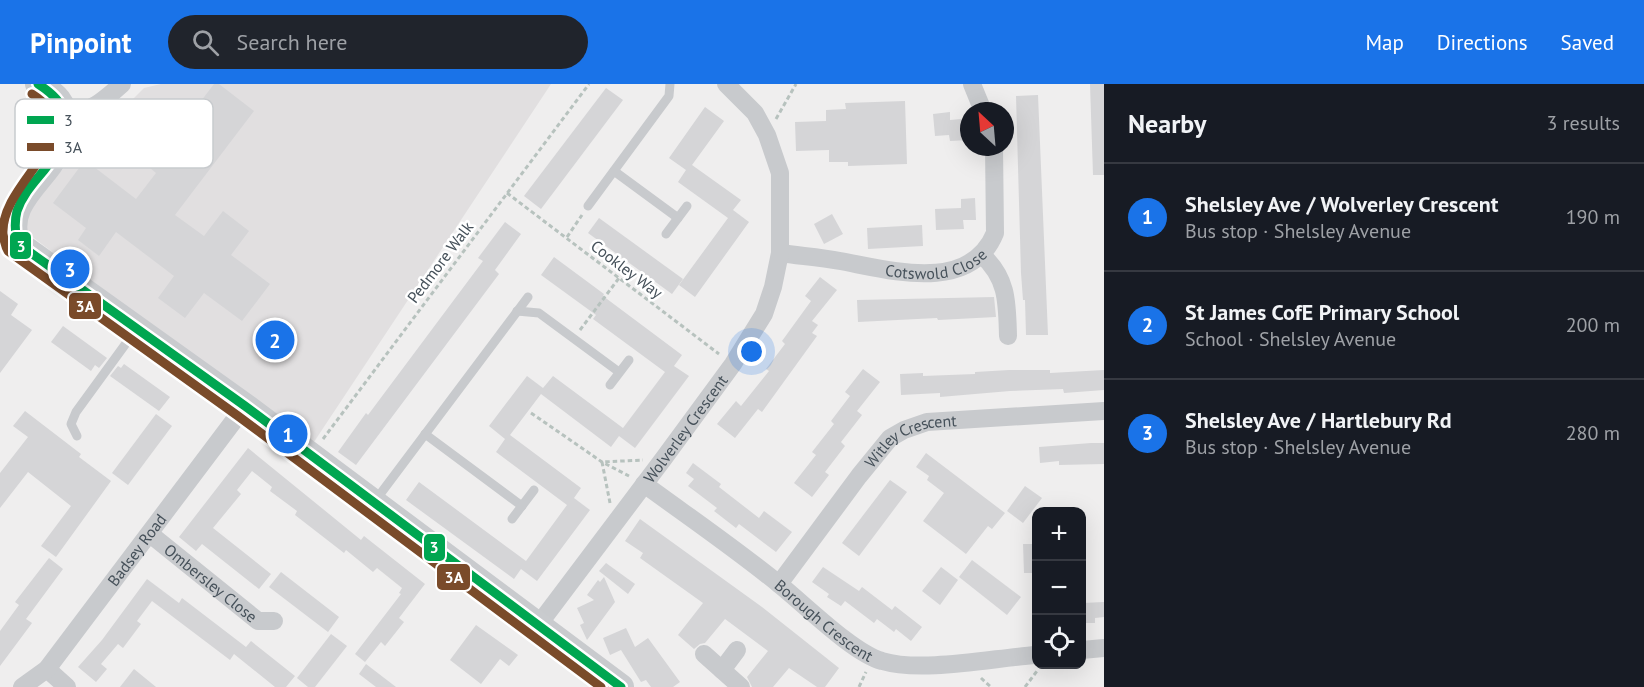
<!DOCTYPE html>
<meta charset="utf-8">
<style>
body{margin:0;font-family:"PT Sans",sans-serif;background:#20242c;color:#f1f3f6}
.controls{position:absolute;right:18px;bottom:18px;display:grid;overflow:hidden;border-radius:12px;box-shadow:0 6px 24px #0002}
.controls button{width:54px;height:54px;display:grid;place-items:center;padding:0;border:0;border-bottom:2px solid #363941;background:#171b24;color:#f1f3f6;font:30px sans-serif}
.compass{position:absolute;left:960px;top:18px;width:54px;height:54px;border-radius:50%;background:#171b24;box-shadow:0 6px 24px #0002;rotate:334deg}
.you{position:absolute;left:752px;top:268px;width:21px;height:21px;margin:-15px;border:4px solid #fff;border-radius:50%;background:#1a73e8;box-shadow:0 0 0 9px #1a73e833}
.badge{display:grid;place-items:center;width:39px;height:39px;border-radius:50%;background:#1a73e8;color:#fff;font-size:20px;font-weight:700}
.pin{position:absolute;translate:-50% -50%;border:3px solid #fff;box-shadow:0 2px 6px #0006}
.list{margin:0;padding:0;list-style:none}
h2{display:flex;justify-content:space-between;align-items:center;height:78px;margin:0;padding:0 24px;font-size:26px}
h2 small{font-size:20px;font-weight:400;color:#9ea1a6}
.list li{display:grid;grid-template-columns:39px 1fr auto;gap:18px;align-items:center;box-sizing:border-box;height:108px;padding:0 24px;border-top:2px solid #363941}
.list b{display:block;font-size:22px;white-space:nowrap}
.list p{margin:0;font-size:20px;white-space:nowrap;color:#9ea1a6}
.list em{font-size:20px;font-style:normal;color:#9ea1a6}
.icon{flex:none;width:33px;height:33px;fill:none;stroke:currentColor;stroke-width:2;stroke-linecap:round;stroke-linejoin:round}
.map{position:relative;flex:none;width:1104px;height:603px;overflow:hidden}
header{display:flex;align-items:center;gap:36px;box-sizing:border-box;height:84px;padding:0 30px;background:#1a73e8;color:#fff}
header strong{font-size:28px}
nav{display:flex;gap:33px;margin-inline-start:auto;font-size:21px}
.search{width:420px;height:54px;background:#20242c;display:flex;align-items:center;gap:15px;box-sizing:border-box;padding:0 21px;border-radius:33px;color:#9ea1a6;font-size:22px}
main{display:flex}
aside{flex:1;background:#171b24}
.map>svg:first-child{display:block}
.education{fill:#e1dfe0}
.building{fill:#d5d5d7}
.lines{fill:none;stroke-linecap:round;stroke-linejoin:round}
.path{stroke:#b7c2be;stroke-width:3;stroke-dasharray:4.5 3;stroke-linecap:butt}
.lane{stroke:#c8cacd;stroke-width:9}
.street{stroke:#c8cacd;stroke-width:18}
.secondary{stroke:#c9cbce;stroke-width:26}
.bus-1-casing{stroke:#fff;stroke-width:14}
.bus-2-casing{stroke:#fff;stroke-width:14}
.bus-1{stroke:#00a651;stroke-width:9}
.bus-2{stroke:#7a4b2a;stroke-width:9}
.labels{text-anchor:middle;stroke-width:5;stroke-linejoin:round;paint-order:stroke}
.street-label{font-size:16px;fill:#46515a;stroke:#fff}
.key{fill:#fff;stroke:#c8cbce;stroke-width:1.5}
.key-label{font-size:16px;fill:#46515a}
.line-badge{stroke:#fff;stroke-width:2}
.badge-label{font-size:16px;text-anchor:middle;font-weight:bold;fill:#fff}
</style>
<header>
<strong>Pinpoint</strong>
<div class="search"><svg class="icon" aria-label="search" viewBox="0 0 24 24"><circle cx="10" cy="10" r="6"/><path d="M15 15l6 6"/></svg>Search here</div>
<nav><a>Map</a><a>Directions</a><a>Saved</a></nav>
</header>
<main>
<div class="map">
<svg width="1104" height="603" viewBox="0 0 1104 603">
<rect width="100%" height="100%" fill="#efeeee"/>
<polygon class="education" points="161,0 551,0 310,364 26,148 29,119 144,4"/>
<g class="building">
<polygon points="214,0 219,0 254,27 175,131 204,152 223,127 249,147 231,171 270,200 242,237 204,209 185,234 158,214 174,192 116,148 99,172 78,156 86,144 53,119 85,76 136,115 156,89 150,84"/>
<polygon points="1090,0 1104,0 1104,91 1093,91"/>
<polygon points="606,4 623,16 541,125 524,112"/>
<polygon points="1038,11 1048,251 1026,251 1025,216 1023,216 1021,189 1016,12"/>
<polygon points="905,17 907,80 848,82 848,78 829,78 829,66 796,67 795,38 826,37 826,26 846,25 845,19"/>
<polygon points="705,23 724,37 692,81 741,116 733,126 749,138 695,213 679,201 728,134 678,98 686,86 669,74"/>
<polygon points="950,28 950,36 961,35 961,41 969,41 969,56 950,57 949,51 935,52 933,30"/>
<polygon points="975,114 976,136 963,136 964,145 936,146 935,125 961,124 961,115"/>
<polygon points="832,130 843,150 824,160 814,140"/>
<polygon points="599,134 683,195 672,210 588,149"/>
<polygon points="505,138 521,150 495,186 499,190 356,381 338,368 366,329 368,331 483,177 478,174"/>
<polygon points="922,141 923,162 868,165 867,144"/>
<polygon points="554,173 604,210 603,212 682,271 674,282 689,292 635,364 619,352 611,363 541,310 510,351 581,404 574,414 590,426 537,497 521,485 514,495 406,416 419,398 526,477 567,421 496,368 505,355 489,342 527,292 543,304 553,292 623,344 665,288 593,235 596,231 541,191"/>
<polygon points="820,193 837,206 812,237 818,241 812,249 817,252 762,328 758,325 735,354 717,340 736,317 741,322 769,287 766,285 785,260 782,257 811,217 805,212"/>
<polygon points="0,207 18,220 11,231 32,246 0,289"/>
<polygon points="994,213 996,233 938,236 937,234 858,238 857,216"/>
<polygon points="63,242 107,274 99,284 95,281 91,287 51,258"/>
<polygon points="124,280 170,313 159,327 110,292 118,282 121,284"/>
<polygon points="863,285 880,298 857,327 862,331 841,358 845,362 825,388 829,391 812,413 794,399 816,371 812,368 834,340 831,337 850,312 845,308"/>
<polygon points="1009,286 1050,286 1050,289 1104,286 1104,306 1064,309 1063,305 1010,307 940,313 940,309 901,311 900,290 923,289 923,292 975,290 975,288"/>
<polygon points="25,327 81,370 79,373 111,397 56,473 41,462 71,422 28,388 0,424 0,389 28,353 13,342"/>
<polygon points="156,330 172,342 128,401 112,389"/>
<polygon points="1091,359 1104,359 1104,380 1059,381 1059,377 1040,379 1039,363"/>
<polygon points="248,364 361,456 364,452 425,500 399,534 404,538 385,562 381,558 365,578 355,570 401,510 399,509 402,504 377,484 373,488 346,466 344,469 295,431 297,427 270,407 272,403 252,387 237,406 241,410 213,444 271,490 259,505 202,460 196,467 179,453"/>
<polygon points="926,369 1005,429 992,445 988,442 966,470 923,437 944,409 927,396 929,392 916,383"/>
<polygon points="693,379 721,400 719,403 759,434 764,427 792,448 776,468 739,440 736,444 714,427 717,424 688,402 694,395 686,389"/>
<polygon points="890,396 907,408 859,472 842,459"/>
<polygon points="1025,402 1042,414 1023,439 1007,427"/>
<polygon points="640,435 762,523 839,584 825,603 817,603 789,584 773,603 752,603 747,593 768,567 725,535 705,559 700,560 694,565 678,551 703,519 640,474 643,469 625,457"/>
<polygon points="1023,460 1036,460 1036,489 1024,489"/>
<polygon points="49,474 63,485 26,535 32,539 0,582 0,547 19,521 15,518"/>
<polygon points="972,476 1021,513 1007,531 959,493"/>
<polygon points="606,479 635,500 628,510 599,487"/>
<polygon points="823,483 859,507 862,503 892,526 895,522 922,543 911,557 896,545 894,548 877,535 874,539 845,517 841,522 827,513 829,510 812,498"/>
<polygon points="941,483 958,496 940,521 922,507"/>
<polygon points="281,488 339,533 328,548 269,503"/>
<polygon points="604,493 615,518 587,556 580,541 584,539 577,524 594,516 587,511 598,496 600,498"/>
<polygon points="147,495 179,519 182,514 246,563 251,557 295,592 286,603 275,603 234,570 230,576 152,517 137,537 141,540 123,564 118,560 101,580 107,585 96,598 78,583 102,556"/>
<polygon points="1104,518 1104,533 1095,534 1095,539 1082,539 1082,519"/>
<polygon points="476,541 518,571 509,582 500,575 481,600 450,576"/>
<polygon points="626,544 635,563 648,554 680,598 673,603 651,603 646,596 641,598 621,566 610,571 603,554"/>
<polygon points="331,550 347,562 315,603 308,603 297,594"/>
<polygon points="366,580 396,603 376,603 359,590"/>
<polygon points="134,585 156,603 120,603"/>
</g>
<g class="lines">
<g class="path">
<polyline points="776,35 796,0"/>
<polyline points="507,109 719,270"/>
<polyline points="567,153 582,131"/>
<polyline points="580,246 619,194"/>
<polyline points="531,329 602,378 629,392"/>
<polyline points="323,355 589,0"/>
<polyline points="610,419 602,378 643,376"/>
<polyline points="981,594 991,603"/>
<polyline points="859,603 866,588"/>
<polyline points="1025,603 1037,587"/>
</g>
<g class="lane">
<polyline points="614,87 678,134"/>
<polyline points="588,122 669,12 670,0"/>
<polyline points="666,150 687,122"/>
<polyline points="517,227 539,229 619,288"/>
<polyline points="610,301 629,276"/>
<polyline points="425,350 522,422"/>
<polyline points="77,352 71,340 76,328 135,247"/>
<polyline points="375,417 528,213"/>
<polyline points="512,435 534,406"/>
</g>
<g class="street">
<polyline points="972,0 983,27"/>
<path d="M 65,31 C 92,27 102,18 122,0"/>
<path id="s1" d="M 780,169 C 800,172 820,173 840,177 C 890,186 970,210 995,149 L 994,63"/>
<path d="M 982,171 C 1008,195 1007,219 1008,252"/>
<path id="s2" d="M 644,400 C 689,433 736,465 780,501 C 805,521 853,569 882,577 C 922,589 993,574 1036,571"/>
<path id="s3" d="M 150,450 L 258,537 L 274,537"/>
<path id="s4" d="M 779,500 L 859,392 L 890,354 L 904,346 L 927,338 L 1104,327"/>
<path id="s5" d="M 539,540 L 664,374 L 733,280 L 764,230 L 773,203 L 780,169 L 780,89 L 767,51 L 755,29 L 726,0"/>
<polyline points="1082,566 1104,564"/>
<polyline points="704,570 741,603"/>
<polyline points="47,585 67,603"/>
<polyline points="722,586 737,566"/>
<path id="s6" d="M 22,603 L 47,585 L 245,322"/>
</g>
<path class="secondary" d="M 38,0 C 56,11 65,18 65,40 C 66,89 0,109 17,159 L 245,322 L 621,603"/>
<g class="bus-1-casing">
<path id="bus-1" d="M 38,0 C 55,11 67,22 64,44 C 60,81 28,95 17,127 C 14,138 15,148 17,159 L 245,322 L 621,603"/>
</g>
<g class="bus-2-casing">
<path id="bus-2" d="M 32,10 C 96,50 0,96 3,150 C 4,156 5,162 8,167 L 238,332 L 601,603"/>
</g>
<use href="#bus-1" class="bus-1"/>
<use href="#bus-2" class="bus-2"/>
</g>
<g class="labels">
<g class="street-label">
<text dy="6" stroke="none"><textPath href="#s1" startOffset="159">Cotswold Close</textPath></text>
<text transform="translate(440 178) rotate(-53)" y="6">Pedmore Walk</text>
<text transform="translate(627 185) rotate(37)" y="6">Cookley Way</text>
<text dy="6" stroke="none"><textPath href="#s5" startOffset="244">Wolverley Crescent</textPath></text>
<text dy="6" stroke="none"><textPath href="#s4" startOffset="201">Witley Crescent</textPath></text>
<text dy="6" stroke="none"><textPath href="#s6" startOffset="180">Badsey Road</textPath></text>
<text dy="6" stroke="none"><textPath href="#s3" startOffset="78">Ombersley Close</textPath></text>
<text dy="6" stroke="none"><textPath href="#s2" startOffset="226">Borough Crescent</textPath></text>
</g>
</g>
<rect x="15" y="15" width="198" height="69" rx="9" class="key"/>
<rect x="27" y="32" width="27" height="8" fill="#00a651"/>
<rect x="27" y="59" width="27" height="8" fill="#7a4b2a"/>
<g class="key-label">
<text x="64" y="42">3</text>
<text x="64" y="69">3A</text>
</g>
<g class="line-badge">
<rect x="9" y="147" width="23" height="29" rx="6" fill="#00a651"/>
<rect x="68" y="208" width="34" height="28" rx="6" fill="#7a4b2a"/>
<rect x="423" y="449" width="23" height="29" rx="6" fill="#00a651"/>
<rect x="436" y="479" width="35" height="28" rx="6" fill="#7a4b2a"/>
</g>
<g class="badge-label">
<text x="21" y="168">3</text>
<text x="85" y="228">3A</text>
<text x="434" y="469">3</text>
<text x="454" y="499">3A</text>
</g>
</svg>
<div class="controls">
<button>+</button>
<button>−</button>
<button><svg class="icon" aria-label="locate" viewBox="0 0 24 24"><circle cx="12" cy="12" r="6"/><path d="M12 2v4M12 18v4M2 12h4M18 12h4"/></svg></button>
</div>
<svg class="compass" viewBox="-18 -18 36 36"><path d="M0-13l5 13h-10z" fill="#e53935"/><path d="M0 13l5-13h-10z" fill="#9ea1a6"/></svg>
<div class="you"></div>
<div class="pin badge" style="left:288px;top:350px">1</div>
<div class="pin badge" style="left:275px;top:256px">2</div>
<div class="pin badge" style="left:70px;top:185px">3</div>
</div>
<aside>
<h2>Nearby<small>3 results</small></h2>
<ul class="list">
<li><span class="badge">1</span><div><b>Shelsley Ave / Wolverley Crescent</b><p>Bus stop · Shelsley Avenue</p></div><em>190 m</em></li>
<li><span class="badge">2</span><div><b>St James CofE Primary School</b><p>School · Shelsley Avenue</p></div><em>200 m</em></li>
<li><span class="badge">3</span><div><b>Shelsley Ave / Hartlebury Rd</b><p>Bus stop · Shelsley Avenue</p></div><em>280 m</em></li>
</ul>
</aside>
</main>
